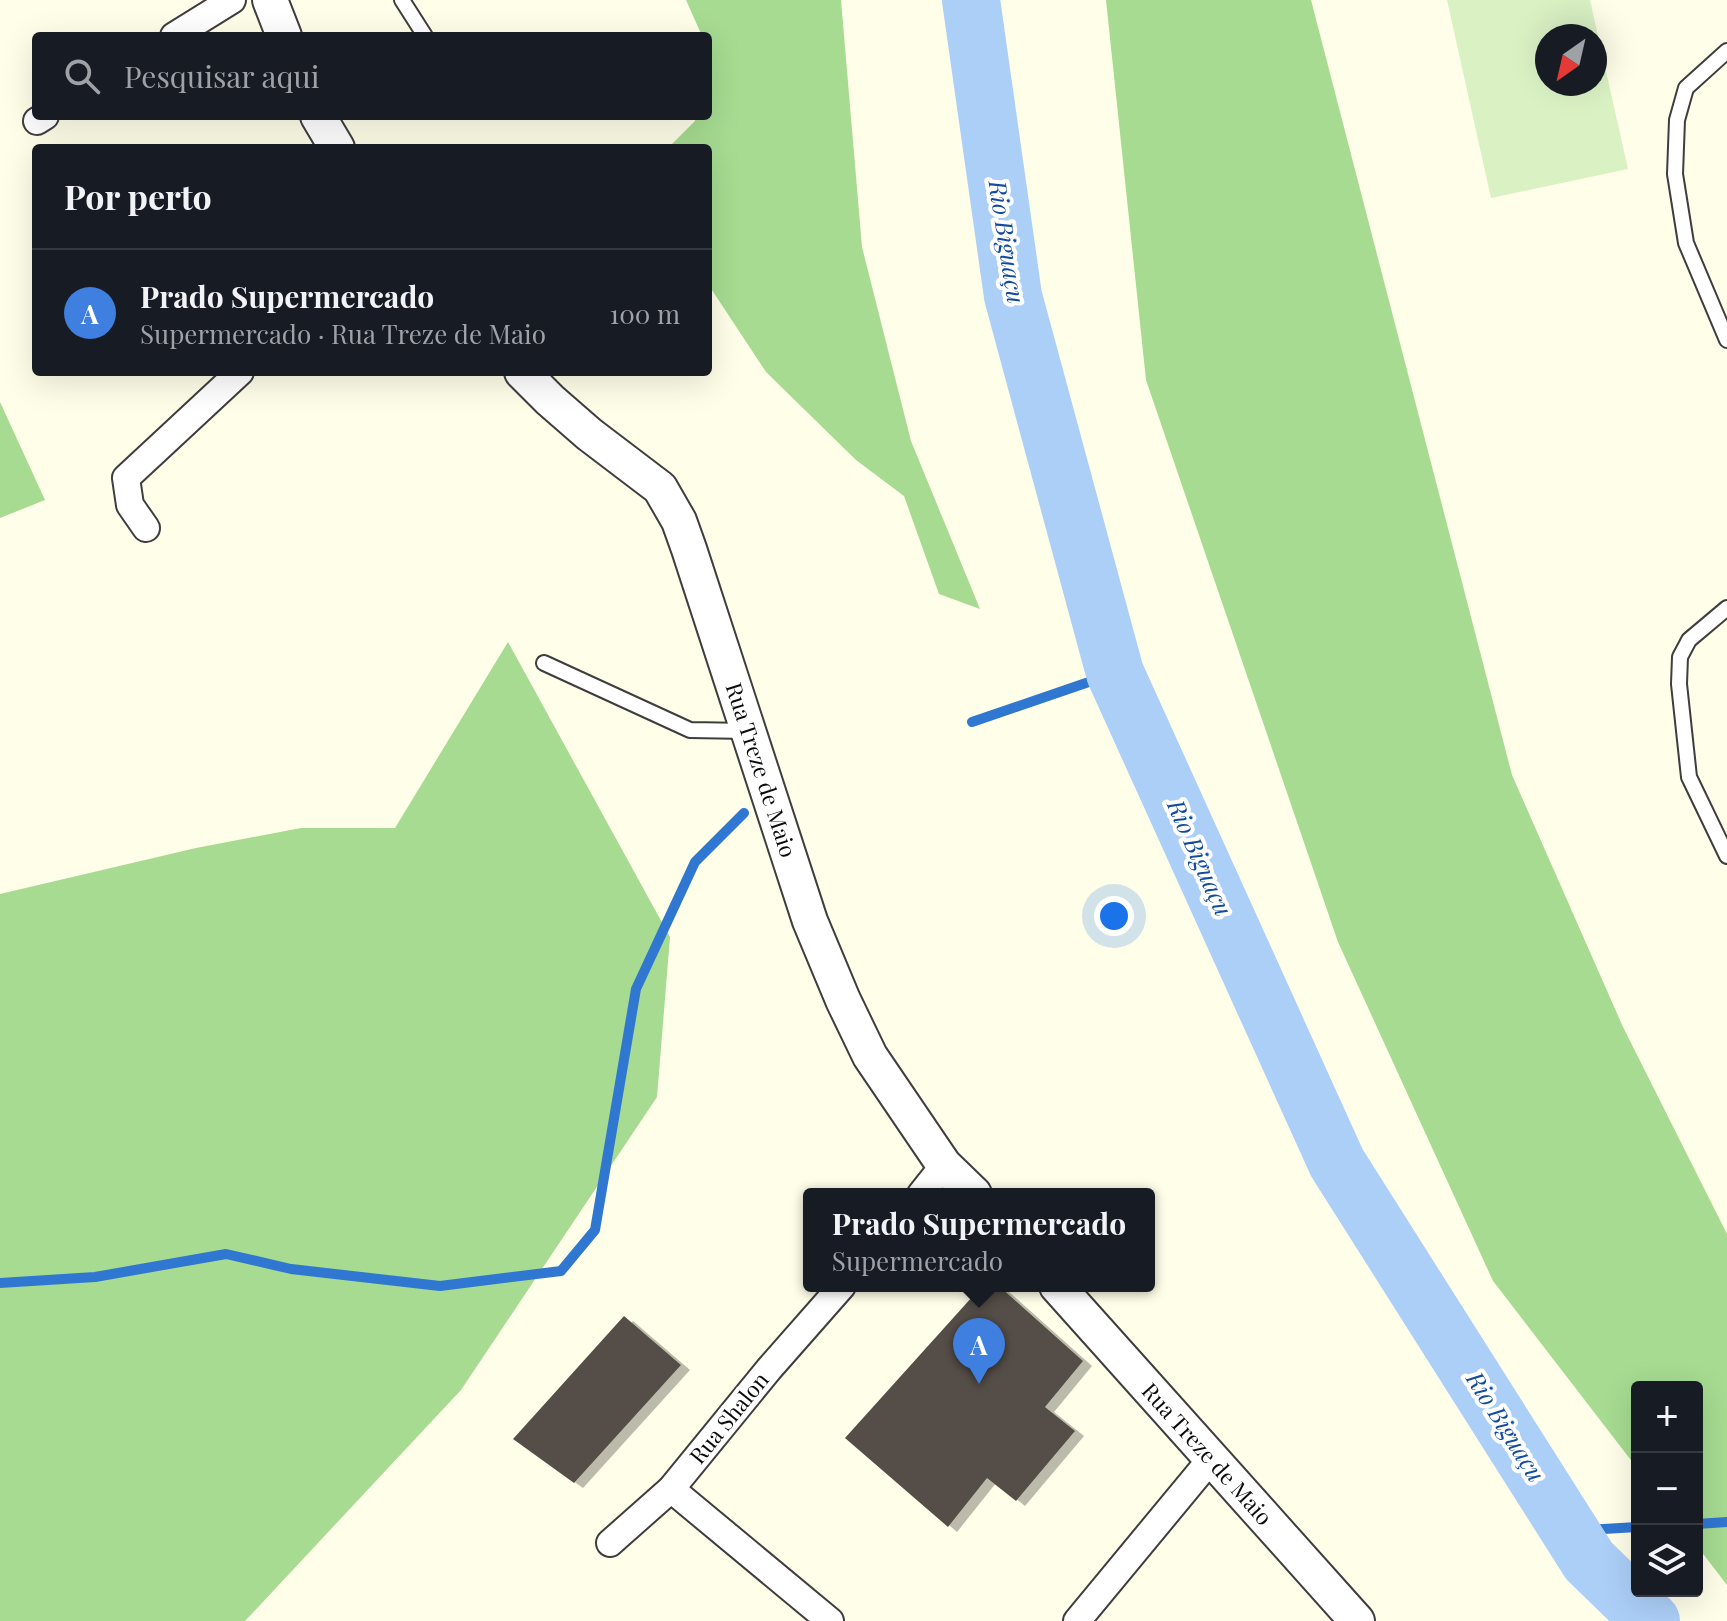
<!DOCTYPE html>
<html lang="pt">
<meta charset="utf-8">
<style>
body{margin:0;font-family:"Playfair Display",serif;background:#242831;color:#f1f3f6}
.controls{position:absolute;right:24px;bottom:24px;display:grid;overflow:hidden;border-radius:8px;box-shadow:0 8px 32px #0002}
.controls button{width:72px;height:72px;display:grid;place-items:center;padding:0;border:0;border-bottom:2px solid #363941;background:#171b24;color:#f1f3f6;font:40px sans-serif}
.compass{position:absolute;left:1535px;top:24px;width:72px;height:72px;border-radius:50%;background:#171b24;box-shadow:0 8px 32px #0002;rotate:214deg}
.you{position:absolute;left:1114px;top:916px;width:28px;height:28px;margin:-20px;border:6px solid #fff;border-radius:50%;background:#1a73e8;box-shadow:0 0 0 12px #1a73e833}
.badge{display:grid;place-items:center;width:52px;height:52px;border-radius:50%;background:#d93025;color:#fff;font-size:26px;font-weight:700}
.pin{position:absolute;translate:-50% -66px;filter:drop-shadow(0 2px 4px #0008)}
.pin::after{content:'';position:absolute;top:42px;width:28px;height:24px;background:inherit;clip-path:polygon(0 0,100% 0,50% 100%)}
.popup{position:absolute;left:803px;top:1188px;width:352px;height:104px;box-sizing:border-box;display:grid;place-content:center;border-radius:8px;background:#171b24;filter:drop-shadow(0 2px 6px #0005);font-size:26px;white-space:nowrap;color:#9ea1a6}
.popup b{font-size:30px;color:#f1f3f6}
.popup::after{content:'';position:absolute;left:50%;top:100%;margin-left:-16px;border:16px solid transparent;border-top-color:#171b24}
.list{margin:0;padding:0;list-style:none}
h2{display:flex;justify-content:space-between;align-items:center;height:104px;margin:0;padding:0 32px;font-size:34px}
h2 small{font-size:26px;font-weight:400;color:#9ea1a6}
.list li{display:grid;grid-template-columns:52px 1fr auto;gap:24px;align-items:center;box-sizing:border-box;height:128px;padding:0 32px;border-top:2px solid #363941}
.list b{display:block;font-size:30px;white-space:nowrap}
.list p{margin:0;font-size:26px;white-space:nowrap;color:#9ea1a6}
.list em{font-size:26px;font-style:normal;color:#9ea1a6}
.icon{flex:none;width:44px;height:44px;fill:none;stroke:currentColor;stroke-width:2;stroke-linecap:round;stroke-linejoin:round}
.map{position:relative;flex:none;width:1727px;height:1621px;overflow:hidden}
.search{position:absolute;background:#171b24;box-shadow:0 8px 32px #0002;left:32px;top:32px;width:680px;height:88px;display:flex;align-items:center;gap:20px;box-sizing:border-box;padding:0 28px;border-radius:8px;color:#9ea1a6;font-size:30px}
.panel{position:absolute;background:#171b24;box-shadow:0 8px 32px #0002;left:32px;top:144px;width:680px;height:232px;border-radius:8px}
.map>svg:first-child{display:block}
.forest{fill:#a6db91}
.pitch{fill:#daf1c4;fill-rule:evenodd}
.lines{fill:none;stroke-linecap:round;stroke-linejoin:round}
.stream{stroke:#3077d1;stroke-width:10}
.river{stroke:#accff8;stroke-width:58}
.building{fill:#544e47;filter:url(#shadow)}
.service-casing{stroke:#3e3e3e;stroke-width:18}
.minor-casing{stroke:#3e3e3e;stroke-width:30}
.tertiary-casing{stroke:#3e3e3e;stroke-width:38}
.service{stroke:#fff;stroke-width:14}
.minor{stroke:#fff;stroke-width:26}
.tertiary{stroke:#fff;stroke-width:34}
.labels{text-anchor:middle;stroke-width:8;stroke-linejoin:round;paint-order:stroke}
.street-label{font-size:22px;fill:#0b0b0b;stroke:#fff}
.water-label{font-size:24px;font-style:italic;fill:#114b9f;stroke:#fff}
</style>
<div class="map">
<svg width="1727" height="1621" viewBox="0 0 1727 1621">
<defs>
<filter id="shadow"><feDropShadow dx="9" dy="5" stdDeviation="0" flood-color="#0004"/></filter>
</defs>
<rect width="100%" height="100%" fill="#fffee9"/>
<g class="forest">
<polygon points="686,0 841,0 862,247 911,441 980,609 939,594 904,496 856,460 766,372 708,284 708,148 668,148 695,121 695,116 708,116 708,36 702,36"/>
<polygon points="1106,0 1311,0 1512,775 1623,1027 1727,1234 1727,1585 1697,1546 1697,1387 1637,1387 1637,1468 1493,1281 1338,942 1146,380"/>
<polygon points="0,402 45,500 0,518"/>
<polygon points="508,642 670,937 657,1097 461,1390 245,1621 0,1621 0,894 196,848 301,828 395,828"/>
</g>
<path class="pitch" d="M 1447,0 L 1590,0 L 1628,169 L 1491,198 ZM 1547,36 L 1595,36 L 1595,84 L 1547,84 Z"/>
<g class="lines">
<g class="stream">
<polyline points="972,722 1115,673"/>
<polyline points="0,1283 95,1277 226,1254 291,1269 440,1286 561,1271 595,1230 636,989 695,862 744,813"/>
<polyline points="1697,1524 1727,1522"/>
<polyline points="1570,1531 1637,1527"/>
</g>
<polyline class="river" points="971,0 1013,296 1115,673 1337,1163 1589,1561 1651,1621"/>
</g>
<g class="building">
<polygon points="982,1286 999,1286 1083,1361 1045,1407 1075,1431 1016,1501 987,1478 948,1527 845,1438"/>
<polygon points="624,1316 681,1365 574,1483 513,1439"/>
</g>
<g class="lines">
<g class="service-casing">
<g id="service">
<polyline points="402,0 425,36"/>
<polyline points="1727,51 1686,88 1677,120 1675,174 1686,243 1727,340"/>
<polyline points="1727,608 1689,640 1680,657 1679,684 1689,777 1727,856"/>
<polyline points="544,663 690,730 748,731"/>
</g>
</g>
<g class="minor-casing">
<g id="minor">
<polyline points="174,36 232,0"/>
<polyline points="37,121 45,116"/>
<polyline points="146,528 130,505 126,478 240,372"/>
<polyline points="921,1194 944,1165"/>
<polyline points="671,1489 830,1621"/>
<polyline points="610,1543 671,1489 769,1369 842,1286"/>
<polyline points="1077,1621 1211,1459"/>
</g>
</g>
<g class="tertiary-casing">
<g id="tertiary">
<polyline points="270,0 284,36"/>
<polyline points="318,116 337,148"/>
<polyline points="522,372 550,400 589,434 660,488 679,521 689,549 810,921 843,1000 870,1056 944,1165 974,1194"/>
<polyline points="1057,1286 1357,1621"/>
</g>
</g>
<use href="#service" class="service"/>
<use href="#minor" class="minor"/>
<use href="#tertiary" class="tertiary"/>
</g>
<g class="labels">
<g class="street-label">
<text transform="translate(761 770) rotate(72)" y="8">Rua Treze de Maio</text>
<text transform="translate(729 1418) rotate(-51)" y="8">Rua Shalon</text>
<text transform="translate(1207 1454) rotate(48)" y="8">Rua Treze de Maio</text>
</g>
<g class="water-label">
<text transform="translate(1006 242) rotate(81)" y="8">Rio Biguaçu</text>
<text transform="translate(1199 858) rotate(66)" y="8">Rio Biguaçu</text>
<text transform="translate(1505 1427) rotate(58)" y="8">Rio Biguaçu</text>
</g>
</g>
</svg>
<div class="controls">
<button>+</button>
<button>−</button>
<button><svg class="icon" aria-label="layers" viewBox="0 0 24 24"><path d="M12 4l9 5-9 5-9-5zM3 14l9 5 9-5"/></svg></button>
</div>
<svg class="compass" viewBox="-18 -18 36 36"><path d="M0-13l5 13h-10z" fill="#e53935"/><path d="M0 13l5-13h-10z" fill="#9ea1a6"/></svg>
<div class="you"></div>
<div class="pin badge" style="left:979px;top:1384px;background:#3f7fe0">A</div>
<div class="popup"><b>Prado Supermercado</b>Supermercado</div>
<div class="search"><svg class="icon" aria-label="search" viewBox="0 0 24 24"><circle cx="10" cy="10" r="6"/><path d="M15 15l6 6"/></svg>Pesquisar aqui</div>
<section class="panel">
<h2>Por perto<small></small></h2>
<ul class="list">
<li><span class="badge" style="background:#3f7fe0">A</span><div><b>Prado Supermercado</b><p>Supermercado · Rua Treze de Maio</p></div><em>100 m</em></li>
</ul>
</section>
</div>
